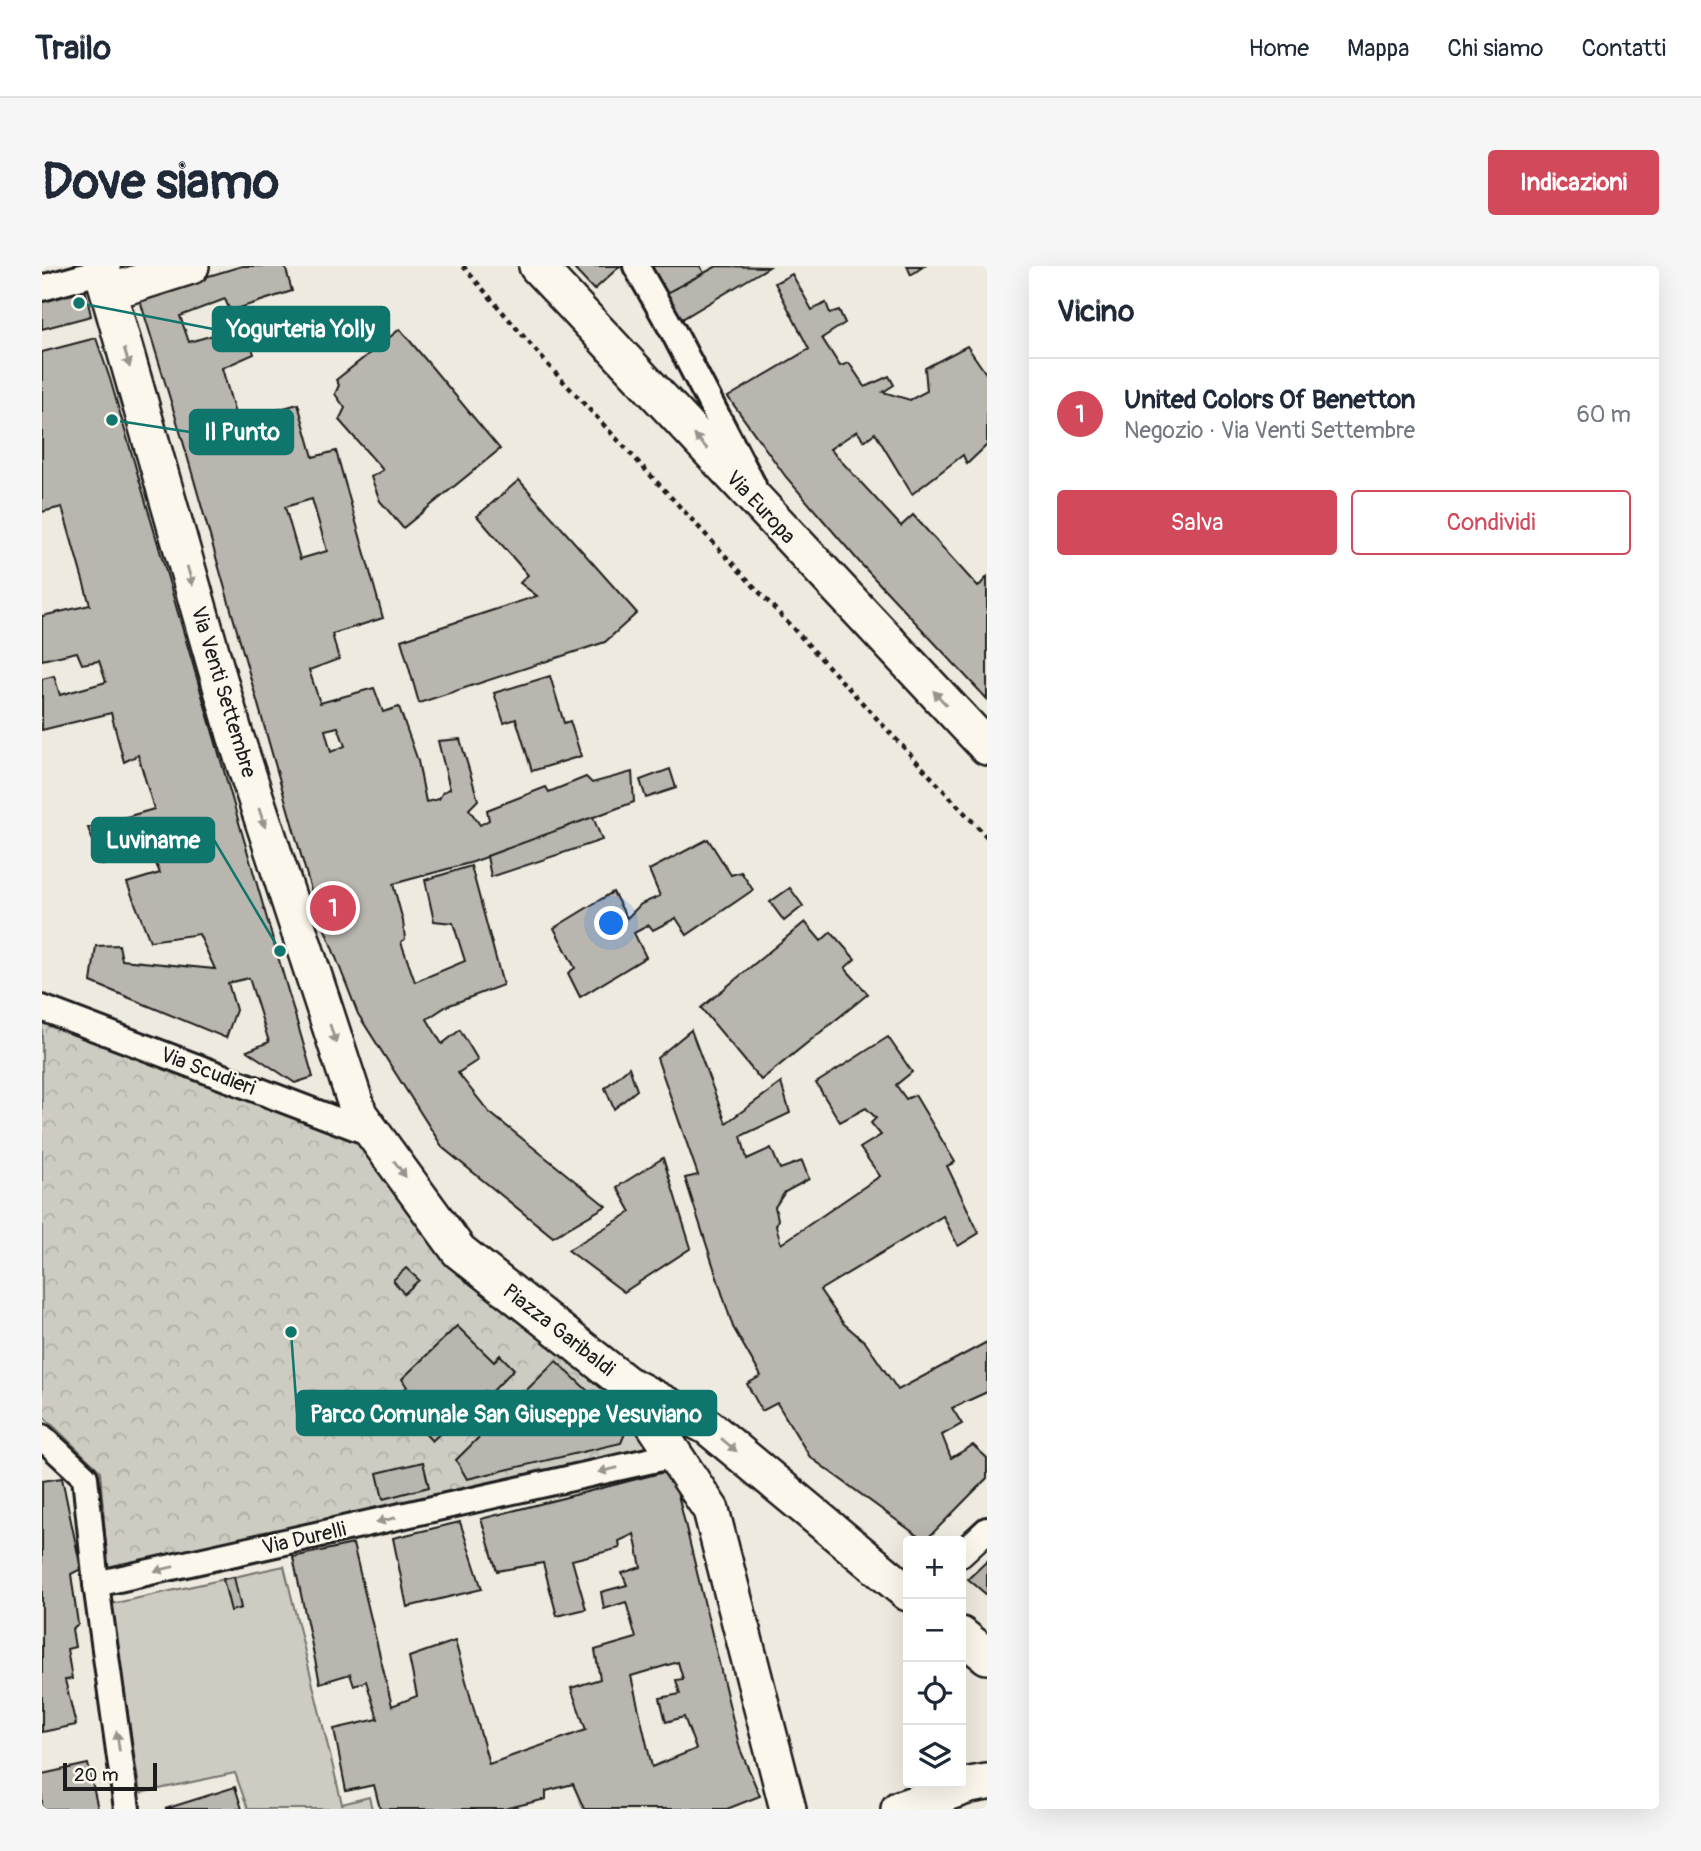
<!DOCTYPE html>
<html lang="it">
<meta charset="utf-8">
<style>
body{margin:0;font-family:Pangolin,sans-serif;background:#f6f6f7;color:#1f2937}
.controls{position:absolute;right:21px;bottom:21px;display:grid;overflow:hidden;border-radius:7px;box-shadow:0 7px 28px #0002}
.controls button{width:63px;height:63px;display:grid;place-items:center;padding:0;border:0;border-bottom:2px solid #e0e1e3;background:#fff;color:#1f2937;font:35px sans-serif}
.scale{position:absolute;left:21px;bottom:18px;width:94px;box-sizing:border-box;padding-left:7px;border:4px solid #1c1c1c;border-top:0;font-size:19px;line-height:24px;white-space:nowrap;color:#1c1c1c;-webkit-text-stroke:5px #fbf7ec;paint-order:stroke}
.you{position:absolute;left:570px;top:658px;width:24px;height:24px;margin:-18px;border:5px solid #fff;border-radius:50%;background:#1a73e8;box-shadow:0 0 0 10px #1a73e833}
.badge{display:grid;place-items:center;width:46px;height:46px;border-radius:50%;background:#d1495b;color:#fff;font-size:23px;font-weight:700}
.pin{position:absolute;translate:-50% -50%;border:4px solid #fff;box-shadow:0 2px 7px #0006}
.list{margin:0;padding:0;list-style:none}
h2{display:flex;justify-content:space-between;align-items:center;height:91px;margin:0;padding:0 28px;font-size:30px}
h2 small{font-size:23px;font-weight:400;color:#747a83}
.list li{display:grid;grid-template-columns:46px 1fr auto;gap:21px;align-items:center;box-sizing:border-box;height:112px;padding:0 28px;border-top:2px solid #e0e1e3}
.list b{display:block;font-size:26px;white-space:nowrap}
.list p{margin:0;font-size:23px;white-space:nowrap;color:#747a83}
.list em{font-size:23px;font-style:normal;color:#747a83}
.actions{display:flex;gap:14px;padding:21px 28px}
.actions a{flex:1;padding:16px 0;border:2px solid #d1495b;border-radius:7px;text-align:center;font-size:24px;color:#d1495b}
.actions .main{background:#d1495b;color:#fff}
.icon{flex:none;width:38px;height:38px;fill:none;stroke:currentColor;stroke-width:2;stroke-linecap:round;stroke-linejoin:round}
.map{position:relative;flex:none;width:945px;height:1543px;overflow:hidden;border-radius:7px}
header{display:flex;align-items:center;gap:42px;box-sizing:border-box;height:98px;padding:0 35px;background:#fff;border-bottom:2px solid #e0e1e3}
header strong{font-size:33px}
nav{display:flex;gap:38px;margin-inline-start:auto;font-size:24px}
.intro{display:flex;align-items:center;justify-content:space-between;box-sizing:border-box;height:168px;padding:0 42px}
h1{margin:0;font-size:49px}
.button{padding:18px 32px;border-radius:7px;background:#d1495b;color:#fff;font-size:24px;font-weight:700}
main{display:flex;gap:42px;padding:0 42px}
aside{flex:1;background:#fff;border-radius:7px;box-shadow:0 7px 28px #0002}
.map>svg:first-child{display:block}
.grass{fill:#ceccc2;stroke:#75746f;stroke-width:2}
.forest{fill:url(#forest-crowns);stroke:#75746f;stroke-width:2}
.building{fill:#b9b6af;stroke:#1c1c1c;stroke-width:2;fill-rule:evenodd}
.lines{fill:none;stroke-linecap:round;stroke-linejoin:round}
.street-casing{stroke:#1c1c1c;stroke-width:30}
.secondary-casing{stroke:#1c1c1c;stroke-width:40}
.path{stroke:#1c1c1c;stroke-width:4.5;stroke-dasharray:5 5;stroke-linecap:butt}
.street{stroke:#fbf7ec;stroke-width:24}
.secondary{stroke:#fbf7ec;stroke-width:35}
.oneway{fill:#97948e}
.labels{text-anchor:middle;stroke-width:5;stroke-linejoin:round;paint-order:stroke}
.street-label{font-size:21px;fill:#1c1c1c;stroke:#fbf7ec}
.leader{fill:none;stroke:#0f766e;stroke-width:2.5}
.callout-dot{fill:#0f766e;stroke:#fbf7ec;stroke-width:2.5}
.callout{fill:#0f766e;stroke:#0f766e;stroke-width:2.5}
.callout-label{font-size:23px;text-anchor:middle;font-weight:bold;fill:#fff}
</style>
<header>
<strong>Trailo</strong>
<nav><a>Home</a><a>Mappa</a><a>Chi siamo</a><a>Contatti</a></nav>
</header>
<div class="intro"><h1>Dove siamo</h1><a class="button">Indicazioni</a></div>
<main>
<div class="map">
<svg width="945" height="1543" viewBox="0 0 945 1543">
<defs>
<pattern id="forest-crowns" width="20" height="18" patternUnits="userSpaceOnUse" patternTransform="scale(1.75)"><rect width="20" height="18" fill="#ceccc2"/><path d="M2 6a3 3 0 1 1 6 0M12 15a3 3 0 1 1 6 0" fill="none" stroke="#b0afa6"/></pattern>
</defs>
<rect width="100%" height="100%" fill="#eeeadf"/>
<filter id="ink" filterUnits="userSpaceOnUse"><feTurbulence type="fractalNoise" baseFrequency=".0143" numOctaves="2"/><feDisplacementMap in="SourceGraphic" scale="14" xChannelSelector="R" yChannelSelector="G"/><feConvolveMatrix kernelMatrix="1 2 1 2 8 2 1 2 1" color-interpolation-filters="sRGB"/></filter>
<g filter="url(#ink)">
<polygon class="grass" points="242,1300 300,1538 327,1531 330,1543 206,1543 193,1507 98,1527 69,1338"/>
<polygon class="forest" points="0,755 323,879 572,1124 614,1182 66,1303 58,1205 0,1149"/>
<g class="building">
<path d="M 200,0 L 243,0 L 250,25 L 188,45 L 183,33 L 138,50 L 147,76 L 203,60 L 212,88 L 180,102 L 195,155 L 256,138 L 271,191 L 294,185 L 341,352 L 290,368 L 297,393 L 267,404 L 278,437 L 332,422 L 341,446 L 357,441 L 376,495 L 384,536 L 397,533 L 401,526 L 408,523 L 396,475 L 418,473 L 436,534 L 427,543 L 438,559 L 447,554 L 445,544 L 504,521 L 507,526 L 544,511 L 550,517 L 590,506 L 592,536 L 431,596 L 351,618 L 361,655 L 363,673 L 359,676 L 373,716 L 423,695 L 411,657 L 392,655 L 383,614 L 429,600 L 461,719 L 405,740 L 385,753 L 400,778 L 418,764 L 436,794 L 416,807 L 447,846 L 564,940 L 511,971 L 401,882 L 316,748 L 273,638 L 140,172 L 97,31 ZM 270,233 L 285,285 L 258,293 L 243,241 ZM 296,461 L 303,480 L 289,486 L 283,464 Z"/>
<polygon points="537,0 578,0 552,24 533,4"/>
<polygon points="609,0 658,0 662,7 625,27"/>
<polygon points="675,0 727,1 640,53 625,27"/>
<polygon points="865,0 882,0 869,9"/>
<polygon points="750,8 770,44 784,37 788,47 797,44 803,57 780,72 798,100 807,97 823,121 847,110 852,119 841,126 868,134 885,125 883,102 925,80 945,109 945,179 925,198 921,189 870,228 833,167 822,175 815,165 788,183 859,260 871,249 936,321 945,311 945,433 819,298 744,211 686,131 767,83 733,17"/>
<polygon points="42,17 49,50 0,63 0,28"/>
<polygon points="358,63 458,183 361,262 338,235 329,211 341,204 297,154 303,142 293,128 297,119 294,114"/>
<polygon points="54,72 68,113 271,811 253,817 205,785 227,776 207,712 186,717 194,744 184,772 49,716 54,680 77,679 80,694 173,703 157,668 108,675 85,617 118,607 109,586 60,599 46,562 112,543 96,489 82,496 69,447 0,464 0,413 12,410 18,429 64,416 57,395 40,398 35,386 0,394 0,350 48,339 20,241 0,246 0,86"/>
<polygon points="477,214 595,347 563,376 377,437 359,374 495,330 478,317 486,309 435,250"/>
<polygon points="508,410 522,457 528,455 539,490 490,505 474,453 462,457 452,427"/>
<polygon points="628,503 634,522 604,532 598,514"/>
<polygon points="551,551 560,574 449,611 445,590"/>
<polygon points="666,573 689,609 699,606 711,624 645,669 634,652 611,664 607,659 592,667 604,691 538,731 526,707 533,702 512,662 571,626 585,652 599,638 618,630 607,604"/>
<polygon points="748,622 761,640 742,655 728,636"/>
<polygon points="763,656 779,675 789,666 813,693 803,702 826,728 719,814 659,742"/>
<polygon points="649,764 684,857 739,817 748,847 699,870 705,893 729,882 738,903 760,895 767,913 743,926 733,941 736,953 734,960 739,978 838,910 818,882 839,869 829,857 834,852 824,842 798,856 774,817 846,771 870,806 854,819 864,833 873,829 913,896 905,900 937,967 916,980 901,950 778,1024 801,1057 823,1076 856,1124 945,1076 945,1126 910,1142 920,1158 900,1169 909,1192 931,1179 945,1192 945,1212 883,1275 768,1191 735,1137 720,1145 705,1118 719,1110 691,1061 643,912 656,909 615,792"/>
<polygon points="587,801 595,824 572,843 563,822"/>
<polygon points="621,892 649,982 582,1026 526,984 589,946 575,921"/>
<polygon points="364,1002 377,1014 362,1028 351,1014"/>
<polygon points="415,1060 452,1096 458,1089 472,1103 448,1128 443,1125 390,1175 351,1133 365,1121 360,1113"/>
<polygon points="514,1095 581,1158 584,1165 579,1177 425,1213 414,1194"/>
<polygon points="381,1196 387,1221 341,1233 335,1207"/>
<path d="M 630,1204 L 698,1483 L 718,1530 L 685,1543 L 542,1543 L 531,1518 L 504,1525 L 504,1533 L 462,1543 L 338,1543 L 332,1519 L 304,1525 L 292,1463 L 336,1453 L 324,1415 L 312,1420 L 308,1408 L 278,1417 L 251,1291 L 311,1278 L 350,1440 L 375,1430 L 367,1391 L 413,1375 L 447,1498 L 544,1464 L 529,1422 L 558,1413 L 553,1384 L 594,1372 L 584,1336 L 562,1343 L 559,1326 L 585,1319 L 580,1307 L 599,1301 L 592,1268 L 577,1275 L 578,1282 L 530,1294 L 544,1343 L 515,1350 L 501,1297 L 455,1305 L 439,1253 ZM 636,1396 L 641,1413 L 634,1414 L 638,1428 L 618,1432 L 624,1456 L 642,1451 L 654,1483 L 610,1501 L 589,1410 Z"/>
<polygon points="20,1212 39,1303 29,1308 36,1358 30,1363 33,1381 25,1383 30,1413 23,1414 34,1459 0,1466 0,1215"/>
<polygon points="418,1256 440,1323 365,1341 351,1272"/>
<polygon points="945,1295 945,1329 926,1313"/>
<polygon points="192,1311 199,1342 189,1345 181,1313"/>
<polygon points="46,1498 56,1543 0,1543 0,1508"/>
<polygon points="193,1521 200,1543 123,1543"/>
</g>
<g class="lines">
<g class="street-casing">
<g id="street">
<polyline points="594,0 631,65 711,219"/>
<polyline points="0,22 61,5"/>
<polyline points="0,742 331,868"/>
<polyline points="0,1171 43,1211 54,1318 633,1189"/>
<polyline points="919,1288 945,1264"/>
<polyline points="54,1318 85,1543"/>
</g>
</g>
<g class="secondary-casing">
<g id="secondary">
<polyline points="59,0 193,469 317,848 417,985 586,1119 669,1244 746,1543"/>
<polyline points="495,0 945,481"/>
<polyline points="67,26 149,0"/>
<polyline points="589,1120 666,1161 866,1327"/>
<polyline points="919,1369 945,1390"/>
<polyline points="857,1543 928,1519 945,1516"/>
</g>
</g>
<polyline class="path" points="421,0 507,100 945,571"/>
<use href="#street" class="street"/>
<use href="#secondary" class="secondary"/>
</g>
<defs><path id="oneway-solid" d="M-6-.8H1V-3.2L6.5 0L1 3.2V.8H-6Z" transform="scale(1.75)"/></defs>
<g class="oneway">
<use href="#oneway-solid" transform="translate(85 92) rotate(74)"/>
<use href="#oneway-solid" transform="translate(659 176) rotate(-133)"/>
<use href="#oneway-solid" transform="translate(148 310) rotate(74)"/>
<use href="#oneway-solid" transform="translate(898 432) rotate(-133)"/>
<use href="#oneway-solid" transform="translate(220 552) rotate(72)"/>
<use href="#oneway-solid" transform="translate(291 768) rotate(72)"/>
<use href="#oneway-solid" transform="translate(358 903) rotate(54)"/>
<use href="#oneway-solid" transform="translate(687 1179) rotate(40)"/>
<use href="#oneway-solid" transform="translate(566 1204) rotate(167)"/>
<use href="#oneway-solid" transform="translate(344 1254) rotate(167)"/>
<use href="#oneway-solid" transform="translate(122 1303) rotate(167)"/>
<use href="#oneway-solid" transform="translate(76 1475) rotate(-98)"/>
</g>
</g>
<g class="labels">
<g class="street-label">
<text transform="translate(719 241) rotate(47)" y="7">Via Europa</text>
<text transform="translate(182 426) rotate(73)" y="7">Via Venti Settembre</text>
<text transform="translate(166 805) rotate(21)" y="7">Via Scudieri</text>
<text transform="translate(517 1064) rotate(38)" y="7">Piazza Garibaldi</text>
<text transform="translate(262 1272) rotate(-13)" y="7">Via Durelli</text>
</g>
</g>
<path class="leader" d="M37 37L171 63M70 154L148 166M238 685L172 574M249 1066L255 1147"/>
<g class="callout-dot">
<circle cx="37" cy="37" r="7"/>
<circle cx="70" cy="154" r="7"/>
<circle cx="238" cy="685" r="7"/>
<circle cx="249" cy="1066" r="7"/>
</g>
<g class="callout">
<rect x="171" y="41" width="176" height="44" rx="7"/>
<rect x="148" y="144" width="103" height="44" rx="7"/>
<rect x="50" y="552" width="122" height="44" rx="7"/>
<rect x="255" y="1125" width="419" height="44" rx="7"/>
</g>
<g class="callout-label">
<text x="259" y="71">Yogurteria Yolly</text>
<text x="200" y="174">Il Punto</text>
<text x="111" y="582">Luviname</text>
<text x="464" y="1156">Parco Comunale San Giuseppe Vesuviano</text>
</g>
</svg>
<div class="controls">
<button>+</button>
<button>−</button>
<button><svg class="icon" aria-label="locate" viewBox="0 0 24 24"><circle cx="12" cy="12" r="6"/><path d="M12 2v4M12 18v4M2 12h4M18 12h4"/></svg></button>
<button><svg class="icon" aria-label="layers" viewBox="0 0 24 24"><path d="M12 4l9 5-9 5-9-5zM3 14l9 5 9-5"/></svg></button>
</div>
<div class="scale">20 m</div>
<div class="you"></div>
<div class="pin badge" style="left:291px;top:642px">1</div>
</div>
<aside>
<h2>Vicino<small></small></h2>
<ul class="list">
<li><span class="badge">1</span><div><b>United Colors Of Benetton</b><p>Negozio · Via Venti Settembre</p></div><em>60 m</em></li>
</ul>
<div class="actions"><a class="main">Salva</a><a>Condividi</a></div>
</aside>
</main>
